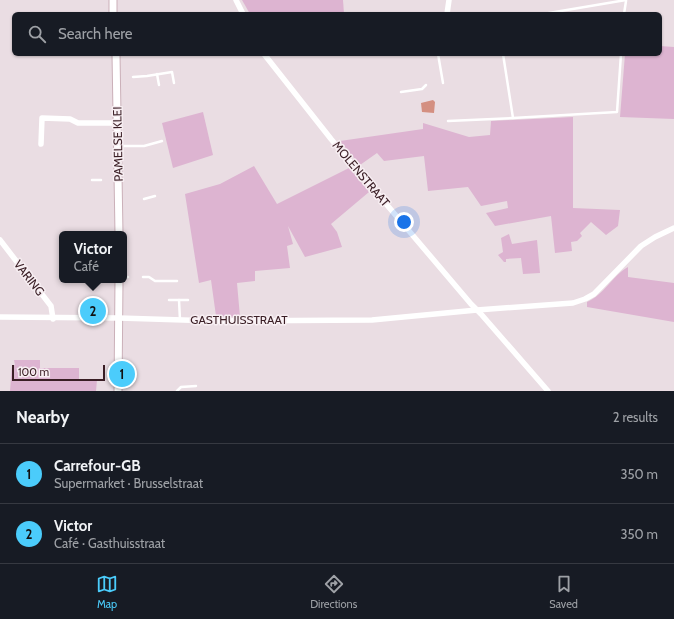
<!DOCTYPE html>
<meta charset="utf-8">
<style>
body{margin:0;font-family:Cabin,sans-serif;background:#242831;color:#f1f3f6}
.scale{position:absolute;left:12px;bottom:10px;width:93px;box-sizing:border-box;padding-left:4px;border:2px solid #3a1e25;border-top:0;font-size:11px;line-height:14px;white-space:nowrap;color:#3a1e25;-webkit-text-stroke:3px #f7eef2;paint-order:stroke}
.you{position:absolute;left:404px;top:222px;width:14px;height:14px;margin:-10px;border:3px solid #fff;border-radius:50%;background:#1a73e8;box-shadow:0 0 0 6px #1a73e833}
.badge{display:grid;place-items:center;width:26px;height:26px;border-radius:50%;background:#4bccfb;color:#111;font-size:13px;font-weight:700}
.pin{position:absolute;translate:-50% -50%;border:2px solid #fff;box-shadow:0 1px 4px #0006}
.popup{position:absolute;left:59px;top:231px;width:68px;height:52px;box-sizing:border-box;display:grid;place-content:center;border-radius:6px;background:#171b24;filter:drop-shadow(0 1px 3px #0005);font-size:13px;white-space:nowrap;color:#9ea1a6}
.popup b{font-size:15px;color:#f1f3f6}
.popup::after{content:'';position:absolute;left:50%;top:100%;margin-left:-8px;border:8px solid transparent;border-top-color:#171b24}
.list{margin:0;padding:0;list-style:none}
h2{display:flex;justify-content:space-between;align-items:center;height:52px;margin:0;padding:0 16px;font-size:17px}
h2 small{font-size:13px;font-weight:400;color:#9ea1a6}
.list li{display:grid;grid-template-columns:26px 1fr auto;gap:12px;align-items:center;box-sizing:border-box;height:60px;padding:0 16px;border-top:1px solid #363941}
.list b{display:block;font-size:15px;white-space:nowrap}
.list p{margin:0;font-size:13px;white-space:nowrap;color:#9ea1a6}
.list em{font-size:13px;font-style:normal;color:#9ea1a6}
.icon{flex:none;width:22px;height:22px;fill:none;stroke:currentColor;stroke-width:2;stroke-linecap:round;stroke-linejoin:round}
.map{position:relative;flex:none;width:674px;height:391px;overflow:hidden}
.search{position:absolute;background:#171b24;box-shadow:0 1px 3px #0004;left:12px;right:12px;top:12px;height:44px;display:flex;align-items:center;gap:10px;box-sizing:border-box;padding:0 14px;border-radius:6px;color:#9ea1a6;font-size:15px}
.sheet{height:172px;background:#171b24}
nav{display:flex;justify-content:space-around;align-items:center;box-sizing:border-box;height:56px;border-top:1px solid #363941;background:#171b24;font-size:11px;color:#9ea1a6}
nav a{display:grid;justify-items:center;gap:2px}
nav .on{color:#4bccfb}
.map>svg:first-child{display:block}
.green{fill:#ddb4d1}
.water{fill:#d48f81}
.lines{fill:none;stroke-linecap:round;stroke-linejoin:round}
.secondary-casing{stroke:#cbb0b9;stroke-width:9}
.lane{stroke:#fff;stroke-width:2.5}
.street{stroke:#fff;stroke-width:5.5}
.secondary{stroke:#fff;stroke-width:7}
.labels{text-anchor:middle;stroke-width:3;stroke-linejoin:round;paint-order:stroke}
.street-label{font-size:12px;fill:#3a1e25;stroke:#f7eef2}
</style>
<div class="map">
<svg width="674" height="391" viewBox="0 0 674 391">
<rect width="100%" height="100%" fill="#eadde3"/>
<g class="green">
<polygon points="242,0 343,0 344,14 250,14"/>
<polygon points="660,46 674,47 674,119 620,117 625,54 660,54"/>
<polygon points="203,112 213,155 173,168 162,123"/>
<polygon points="573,117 573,208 620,210 618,226 606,235 591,222 580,233 582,236 577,241 571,242 572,251 555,253 551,216 495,226 486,213 508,208 507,201 481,206 468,187 428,191 424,156 384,161 377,153 360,165 340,141 423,129 423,123 469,137 490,135 491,121"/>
<polygon points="254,166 277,204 349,168 369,192 331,224 337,232 342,247 305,257 288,226 293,244 287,246 290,268 255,271 255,281 237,283 240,317 216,316 211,280 199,283 185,194 220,184"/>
<polygon points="509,234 512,244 537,240 540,273 523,274 521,258 506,259 506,262 504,262 498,255 503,252 501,238"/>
<path d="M 628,267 L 628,277 L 674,283 L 674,322 L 587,307 L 587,302 C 604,295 612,276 628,267 Z"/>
<polygon points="14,360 40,360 40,368 79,368 79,380 97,380 96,391 10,391 12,365 15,365"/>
</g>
<polygon class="water" points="433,100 435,102 434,113 422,112 421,103"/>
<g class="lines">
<g class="secondary-casing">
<g id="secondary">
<polyline points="113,14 113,0"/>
<polyline points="116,54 119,234"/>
<polyline points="118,391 119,280"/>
</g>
</g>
<g class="lane">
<polyline points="543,14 626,0"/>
<polyline points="624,14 626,1"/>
<polyline points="438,54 443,83"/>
<polyline points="503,54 513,118 617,112 621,54"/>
<polyline points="157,74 159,85"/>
<polyline points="133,77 147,76 172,72 174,83"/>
<polyline points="401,92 422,89 426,85"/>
<polyline points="448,121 513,118"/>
<polyline points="119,146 144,146 162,141"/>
<polyline points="92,180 101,180"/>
<polyline points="144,199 155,196"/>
<polyline points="124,277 128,277"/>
<polyline points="143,277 149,277 155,281 177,281"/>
<polyline points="169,300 179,300"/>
<polyline points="180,320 179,300 188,300"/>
<polyline points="177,391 181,387 196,386"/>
</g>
<g class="street">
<polyline points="236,0 243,14"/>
<polyline points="447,14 449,0"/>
<polyline points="264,54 331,139 471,304 481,314 548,391"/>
<polyline points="41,144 42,118 70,119 78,123 118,123"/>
<polyline points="0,240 51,306 53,319"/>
<polyline points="0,317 119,318 215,321 372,320 477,310 573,303 585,299 594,294 641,246 655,237 674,228"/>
</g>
<use href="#secondary" class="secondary"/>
</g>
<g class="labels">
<g class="street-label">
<text transform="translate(118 144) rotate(-91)" y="4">PAMELSE KLEI</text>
<text transform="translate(361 174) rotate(50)" y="4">MOLENSTRAAT</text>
<text transform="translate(29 278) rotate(52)" y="4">VARING</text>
<text x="239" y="324">GASTHUISSTRAAT</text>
</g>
</g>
</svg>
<div class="scale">100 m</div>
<div class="you"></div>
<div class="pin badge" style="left:122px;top:374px">1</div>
<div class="pin badge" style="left:93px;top:311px">2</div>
<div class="popup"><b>Victor</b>Café</div>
<div class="search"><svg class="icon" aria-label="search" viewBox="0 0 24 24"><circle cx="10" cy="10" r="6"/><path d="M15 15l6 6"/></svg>Search here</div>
</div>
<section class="sheet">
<h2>Nearby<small>2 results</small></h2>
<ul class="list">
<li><span class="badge">1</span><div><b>Carrefour-GB</b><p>Supermarket · Brusselstraat</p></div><em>350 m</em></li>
<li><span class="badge">2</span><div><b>Victor</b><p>Café · Gasthuisstraat</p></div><em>350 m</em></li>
</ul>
</section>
<nav>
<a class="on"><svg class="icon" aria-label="map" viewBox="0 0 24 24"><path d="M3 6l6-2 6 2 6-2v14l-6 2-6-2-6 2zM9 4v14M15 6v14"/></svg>Map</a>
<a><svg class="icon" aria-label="directions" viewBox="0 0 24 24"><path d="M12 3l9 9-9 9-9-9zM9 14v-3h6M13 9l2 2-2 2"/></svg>Directions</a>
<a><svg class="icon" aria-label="saved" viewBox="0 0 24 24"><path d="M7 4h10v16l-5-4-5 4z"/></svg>Saved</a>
</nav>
